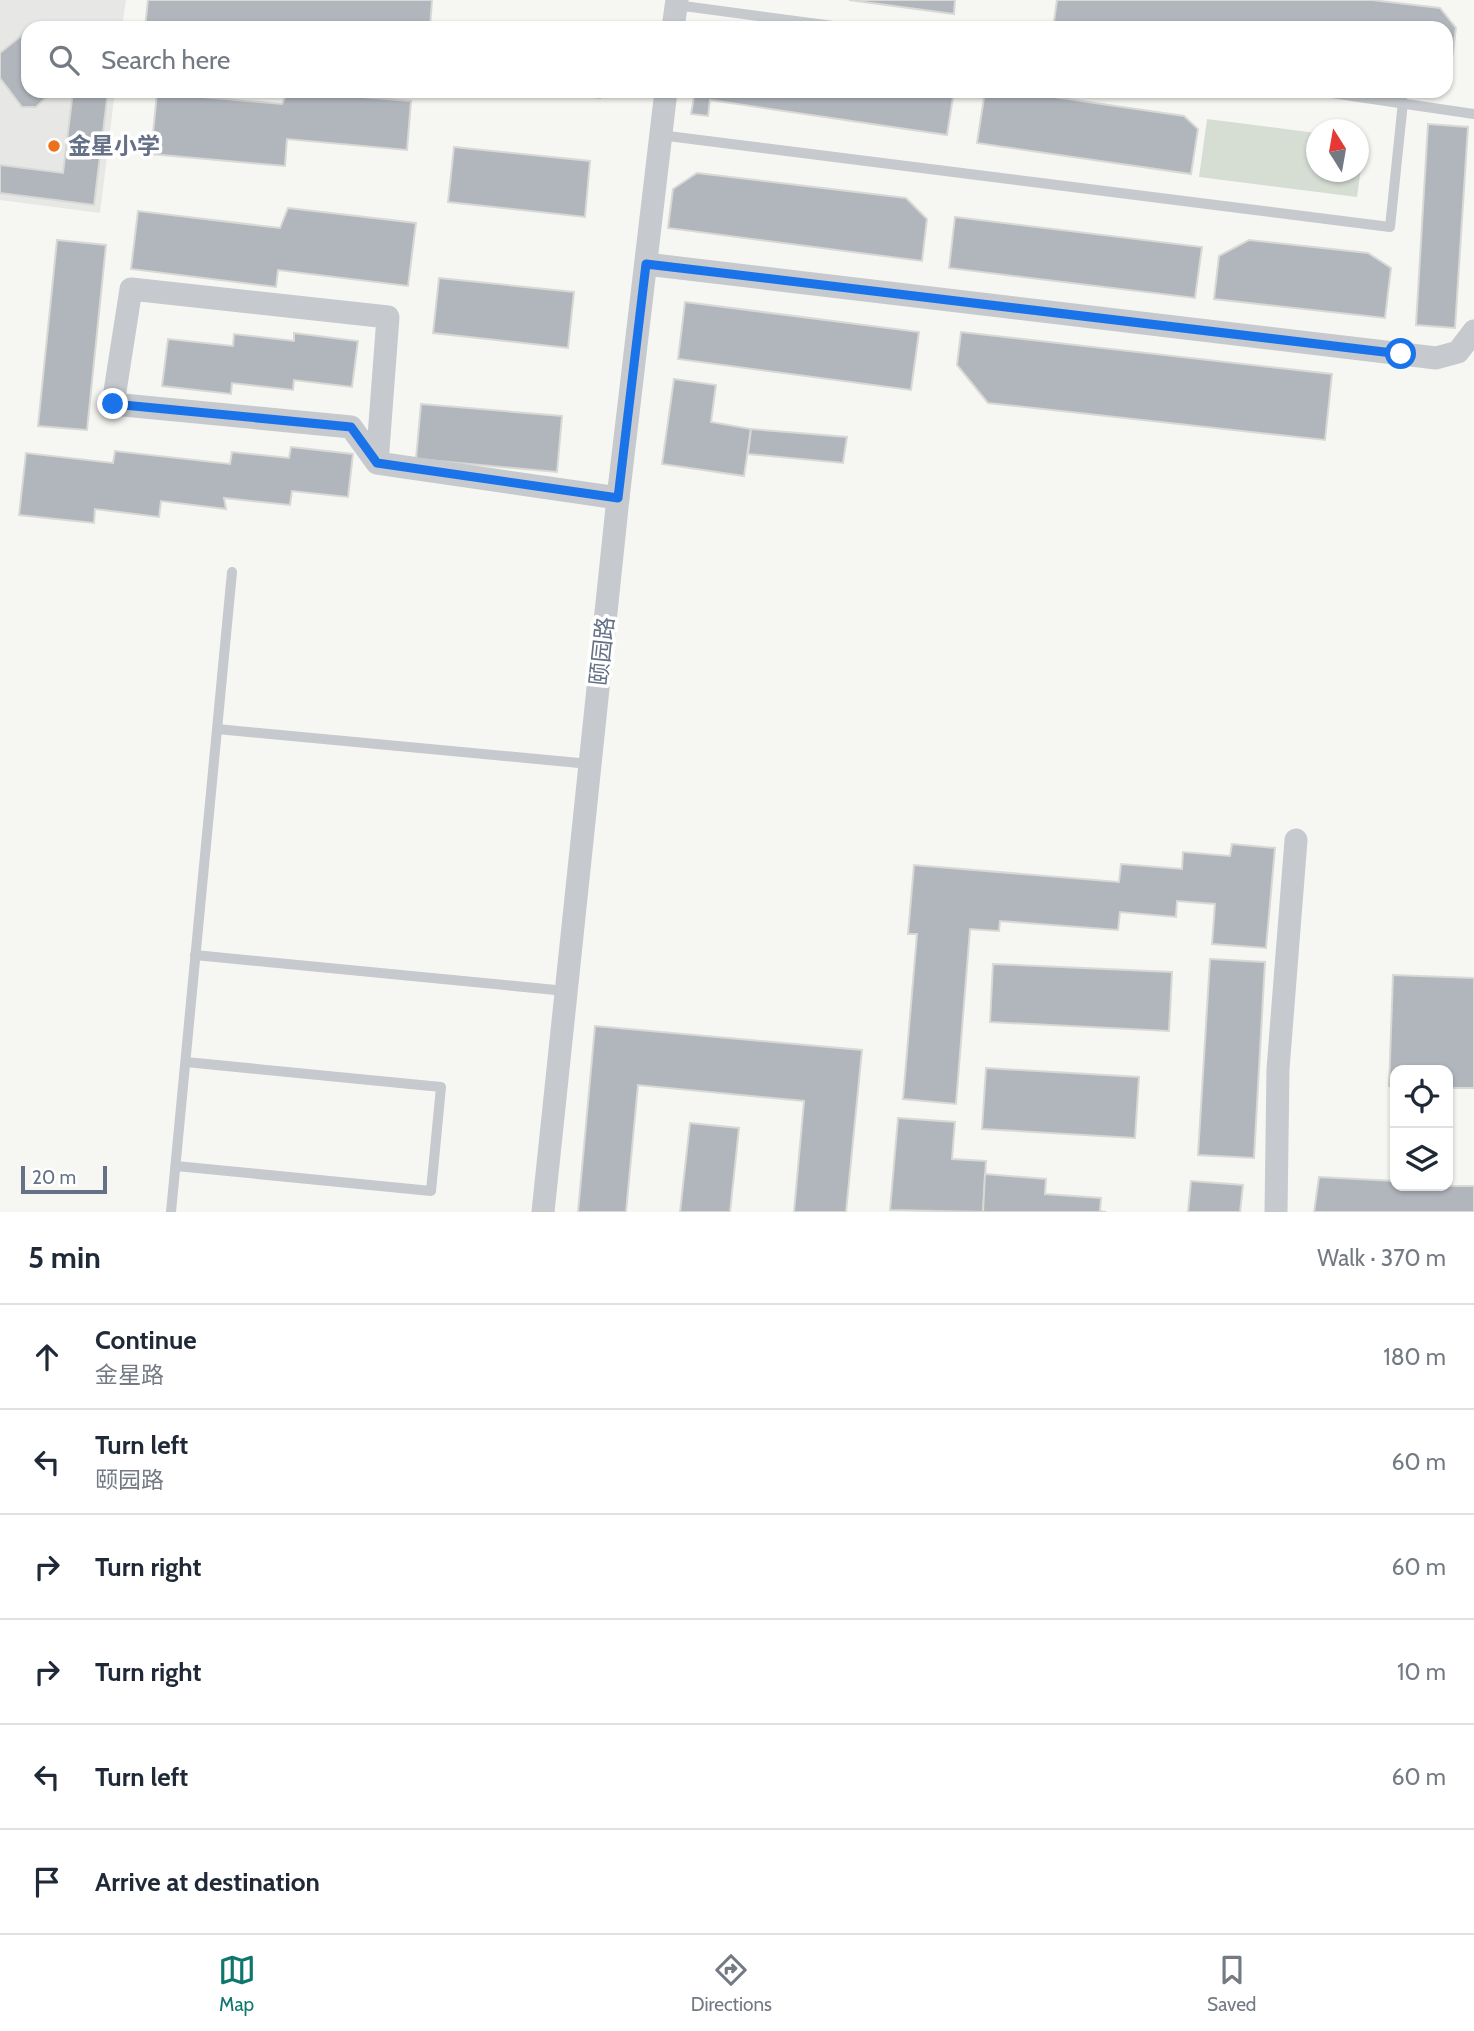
<!DOCTYPE html>
<meta charset="utf-8">
<style>
body{margin:0;font-family:Cabin,"Noto Sans SC",sans-serif;background:#f6f6f7;color:#1f2937}
.controls{position:absolute;right:21px;bottom:21px;display:grid;overflow:hidden;border-radius:14px;box-shadow:0 2px 5px #0004}
.controls button{width:63px;height:63px;display:grid;place-items:center;padding:0;border:0;border-bottom:2px solid #e0e1e3;background:#fff;color:#1f2937;font:35px sans-serif}
.compass{position:absolute;left:1306px;top:119px;width:63px;height:63px;border-radius:50%;background:#fff;box-shadow:0 2px 5px #0004;rotate:349deg}
.scale{position:absolute;left:21px;bottom:18px;width:86px;box-sizing:border-box;padding-left:7px;border:4px solid #647186;border-top:0;font-size:19px;line-height:24px;white-space:nowrap;color:#647186;-webkit-text-stroke:5px #fff;paint-order:stroke}
.stop{position:absolute;width:21px;height:21px;margin:-16px;border:5px solid #1a73e8;border-radius:50%;background:#fff}
.stop.end{background:#1a73e8;border-color:#fff;box-shadow:0 2px 7px #0008}
.list{margin:0;padding:0;list-style:none}
h2{display:flex;justify-content:space-between;align-items:center;height:91px;margin:0;padding:0 28px;font-size:30px}
h2 small{font-size:23px;font-weight:400;color:#747a83}
.list li{display:grid;grid-template-columns:46px 1fr auto;gap:21px;align-items:center;box-sizing:border-box;height:105px;padding:0 28px;border-top:2px solid #e0e1e3}
.list b{display:block;font-size:26px;white-space:nowrap}
.list p{margin:0;font-size:23px;white-space:nowrap;color:#747a83}
.list em{font-size:23px;font-style:normal;color:#747a83}
.icon{flex:none;width:38px;height:38px;fill:none;stroke:currentColor;stroke-width:2;stroke-linecap:round;stroke-linejoin:round}
.map{position:relative;flex:none;width:1474px;height:1212px;overflow:hidden}
.search{position:absolute;background:#fff;box-shadow:0 2px 5px #0004;left:21px;right:21px;top:21px;height:77px;display:flex;align-items:center;gap:18px;box-sizing:border-box;padding:0 24px;border-radius:21px;color:#747a83;font-size:26px}
.sheet{height:721px;background:#fff}
nav{display:flex;justify-content:space-around;align-items:center;box-sizing:border-box;height:98px;border-top:2px solid #e0e1e3;background:#fff;font-size:19px;color:#747a83}
nav a{display:grid;justify-items:center;gap:4px}
nav .on{color:#0f766e}
.map>svg:first-child{display:block}
.built{fill:#e7e7e6}
.green{fill:#d6ded4}
.building{fill:#b1b6bd;stroke:#d8d8d5;stroke-width:2}
.lines{fill:none;stroke-linecap:round;stroke-linejoin:round}
.service{stroke:#c6c9cd;stroke-width:10}
.minor{stroke:#c6c9cd;stroke-width:23}
.route{stroke:#1a73e8;stroke-width:9}
.poi-dot{fill:#ec711d;stroke:#fff;stroke-width:2.5}
.labels{text-anchor:middle;stroke-width:7;stroke-linejoin:round;paint-order:stroke}
.poi-label{font-size:23px;font-weight:bold;fill:#647186;stroke:#fff;text-anchor:start}
.street-label{font-size:23px;fill:#647186;stroke:#fff}
</style>
<div class="map">
<svg width="1474" height="1212" viewBox="0 0 1474 1212">
<rect width="100%" height="100%" fill="#f6f7f3"/>
<polygon class="built" points="0,0 126,0 122,28 28,28 28,91 115,91 100,213 0,200"/>
<polygon class="green" points="1207,119 1316,133 1316,172 1358,172 1359,138 1365,139 1357,197 1199,177"/>
<g class="building">
<polygon points="148,0 432,0 430,28 145,28"/>
<polygon points="849,0 955,0 954,14"/>
<polygon points="1057,0 1372,0 1440,8 1456,28 1449,81 1446,81 1446,28 1053,28"/>
<polygon points="466,23 507,28 465,28"/>
<polygon points="26,32 28,32 28,91 53,91 36,107 22,107 0,78 0,53"/>
<polygon points="73,91 108,91 94,205 0,193 0,165 63,173"/>
<polygon points="288,91 411,101 407,150 287,139 285,166 151,154 157,93 282,104"/>
<polygon points="540,91 601,91 600,98"/>
<polygon points="695,91 954,91 947,135 710,100 708,116 691,114"/>
<polygon points="985,91 1012,91 1184,116 1198,129 1191,174 977,143"/>
<polygon points="1428,124 1468,127 1455,328 1416,325"/>
<polygon points="454,147 590,161 585,217 448,202"/>
<polygon points="697,173 906,198 927,219 922,261 668,228 673,189"/>
<polygon points="288,208 416,223 408,286 278,270 276,287 131,269 138,211 280,228"/>
<polygon points="955,217 1202,247 1195,298 949,268"/>
<polygon points="57,240 106,245 87,430 38,426"/>
<polygon points="1249,240 1368,253 1391,268 1385,318 1214,299 1219,256"/>
<polygon points="439,278 574,292 568,348 433,333"/>
<polygon points="685,302 919,332 911,390 678,359"/>
<polygon points="961,332 1332,374 1325,440 988,403 957,365"/>
<polygon points="294,333 358,341 352,387 294,380 293,390 232,383 231,394 162,386 168,339 233,346 234,334 294,341"/>
<polygon points="674,379 716,385 711,422 751,429 744,476 662,464"/>
<polygon points="421,404 562,416 557,472 416,459"/>
<polygon points="751,429 847,437 843,463 748,454"/>
<polygon points="291,447 353,454 348,497 292,491 290,505 224,498 226,509 161,501 159,517 95,509 94,523 19,515 26,453 113,463 115,451 230,464 232,452 289,458"/>
<polygon points="1232,844 1275,848 1266,948 1212,944 1215,904 1177,901 1176,917 1120,912 1118,930 1000,921 999,931 970,929 956,1104 903,1099 917,934 908,934 914,865 1119,882 1121,864 1182,869 1183,852 1230,856"/>
<polygon points="1210,959 1265,962 1254,1158 1198,1155"/>
<polygon points="993,964 1172,972 1169,1031 990,1022"/>
<polygon points="1393,975 1474,978 1474,1088 1448,1088 1448,1070 1395,1070 1395,1086 1389,1086"/>
<polygon points="595,1026 862,1050 846,1212 794,1212 804,1101 638,1085 626,1212 578,1212"/>
<polygon points="986,1068 1139,1077 1135,1138 982,1129"/>
<polygon points="898,1118 955,1122 952,1159 986,1161 983,1212 890,1210"/>
<polygon points="690,1123 739,1128 730,1212 680,1212"/>
<polygon points="985,1174 1046,1179 1045,1194 1101,1198 1100,1211 1106,1212 983,1212"/>
<polygon points="1319,1177 1395,1181 1395,1186 1474,1186 1474,1212 1314,1212"/>
<polygon points="1191,1181 1243,1185 1240,1212 1188,1212"/>
</g>
<g class="lines">
<g class="service">
<polyline points="676,5 848,28"/>
<polyline points="1318,91 1474,114"/>
<polyline points="660,135 1390,227 1403,102"/>
<polyline points="217,729 590,764"/>
<polyline points="195,955 566,991"/>
<polyline points="176,1166 431,1191 441,1087 186,1062"/>
<polyline points="171,1212 232,572"/>
</g>
<g class="minor">
<polyline points="673,28 677,0"/>
<polyline points="646,264 1436,358 1458,352 1474,331"/>
<polyline points="377,463 351,427 113,404 131,289 388,317 377,463 618,498"/>
<polyline points="543,1212 618,498 666,91"/>
<polyline points="1276,1212 1278,1069 1296,840"/>
</g>
</g>
<g class="lines">
<polyline class="route" points="113,404 351,427 377,463 618,498 646,264 1401,354"/>
</g>
<circle class="poi-dot" cx="54" cy="146" r="7"/>
<g class="labels">
<g class="poi-label">
<text x="68" y="154">金星小学</text>
</g>
<g class="street-label">
<text transform="translate(602 651) rotate(-84)" y="8">颐园路</text>
</g>
</g>
</svg>
<div class="controls">
<button><svg class="icon" aria-label="locate" viewBox="0 0 24 24"><circle cx="12" cy="12" r="6"/><path d="M12 2v4M12 18v4M2 12h4M18 12h4"/></svg></button>
<button><svg class="icon" aria-label="layers" viewBox="0 0 24 24"><path d="M12 4l9 5-9 5-9-5zM3 14l9 5 9-5"/></svg></button>
</div>
<svg class="compass" viewBox="-18 -18 36 36"><path d="M0-13l5 13h-10z" fill="#e53935"/><path d="M0 13l5-13h-10z" fill="#747a83"/></svg>
<div class="scale">20 m</div>
<div class="stop" style="left:1401px;top:354px"></div>
<div class="stop end" style="left:113px;top:404px"></div>
<div class="search"><svg class="icon" aria-label="search" viewBox="0 0 24 24"><circle cx="10" cy="10" r="6"/><path d="M15 15l6 6"/></svg>Search here</div>
</div>
<section class="sheet">
<h2>5 min<small>Walk · 370 m</small></h2>
<ul class="list">
<li><svg class="icon" aria-label="ahead" viewBox="0 0 24 24"><path d="M12 20V5M6 11l6-6 6 6"/></svg><div><b>Continue</b><p>金星路</p></div><em>180 m</em></li>
<li><svg class="icon" aria-label="left" viewBox="0 0 24 24"><path d="M17 20v-9H6M10 6l-5 5 5 5"/></svg><div><b>Turn left</b><p>颐园路</p></div><em>60 m</em></li>
<li><svg class="icon" aria-label="right" viewBox="0 0 24 24"><path d="M7 20v-9h11M14 6l5 5-5 5"/></svg><div><b>Turn right</b></div><em>60 m</em></li>
<li><svg class="icon" aria-label="right" viewBox="0 0 24 24"><path d="M7 20v-9h11M14 6l5 5-5 5"/></svg><div><b>Turn right</b></div><em>10 m</em></li>
<li><svg class="icon" aria-label="left" viewBox="0 0 24 24"><path d="M17 20v-9H6M10 6l-5 5 5 5"/></svg><div><b>Turn left</b></div><em>60 m</em></li>
<li><svg class="icon" aria-label="arrive" viewBox="0 0 24 24"><path d="M6 21V4h12l-3 4 3 4H6"/></svg><div><b>Arrive at destination</b></div></li>
</ul>
</section>
<nav>
<a class="on"><svg class="icon" aria-label="map" viewBox="0 0 24 24"><path d="M3 6l6-2 6 2 6-2v14l-6 2-6-2-6 2zM9 4v14M15 6v14"/></svg>Map</a>
<a><svg class="icon" aria-label="directions" viewBox="0 0 24 24"><path d="M12 3l9 9-9 9-9-9zM9 14v-3h6M13 9l2 2-2 2"/></svg>Directions</a>
<a><svg class="icon" aria-label="saved" viewBox="0 0 24 24"><path d="M7 4h10v16l-5-4-5 4z"/></svg>Saved</a>
</nav>
